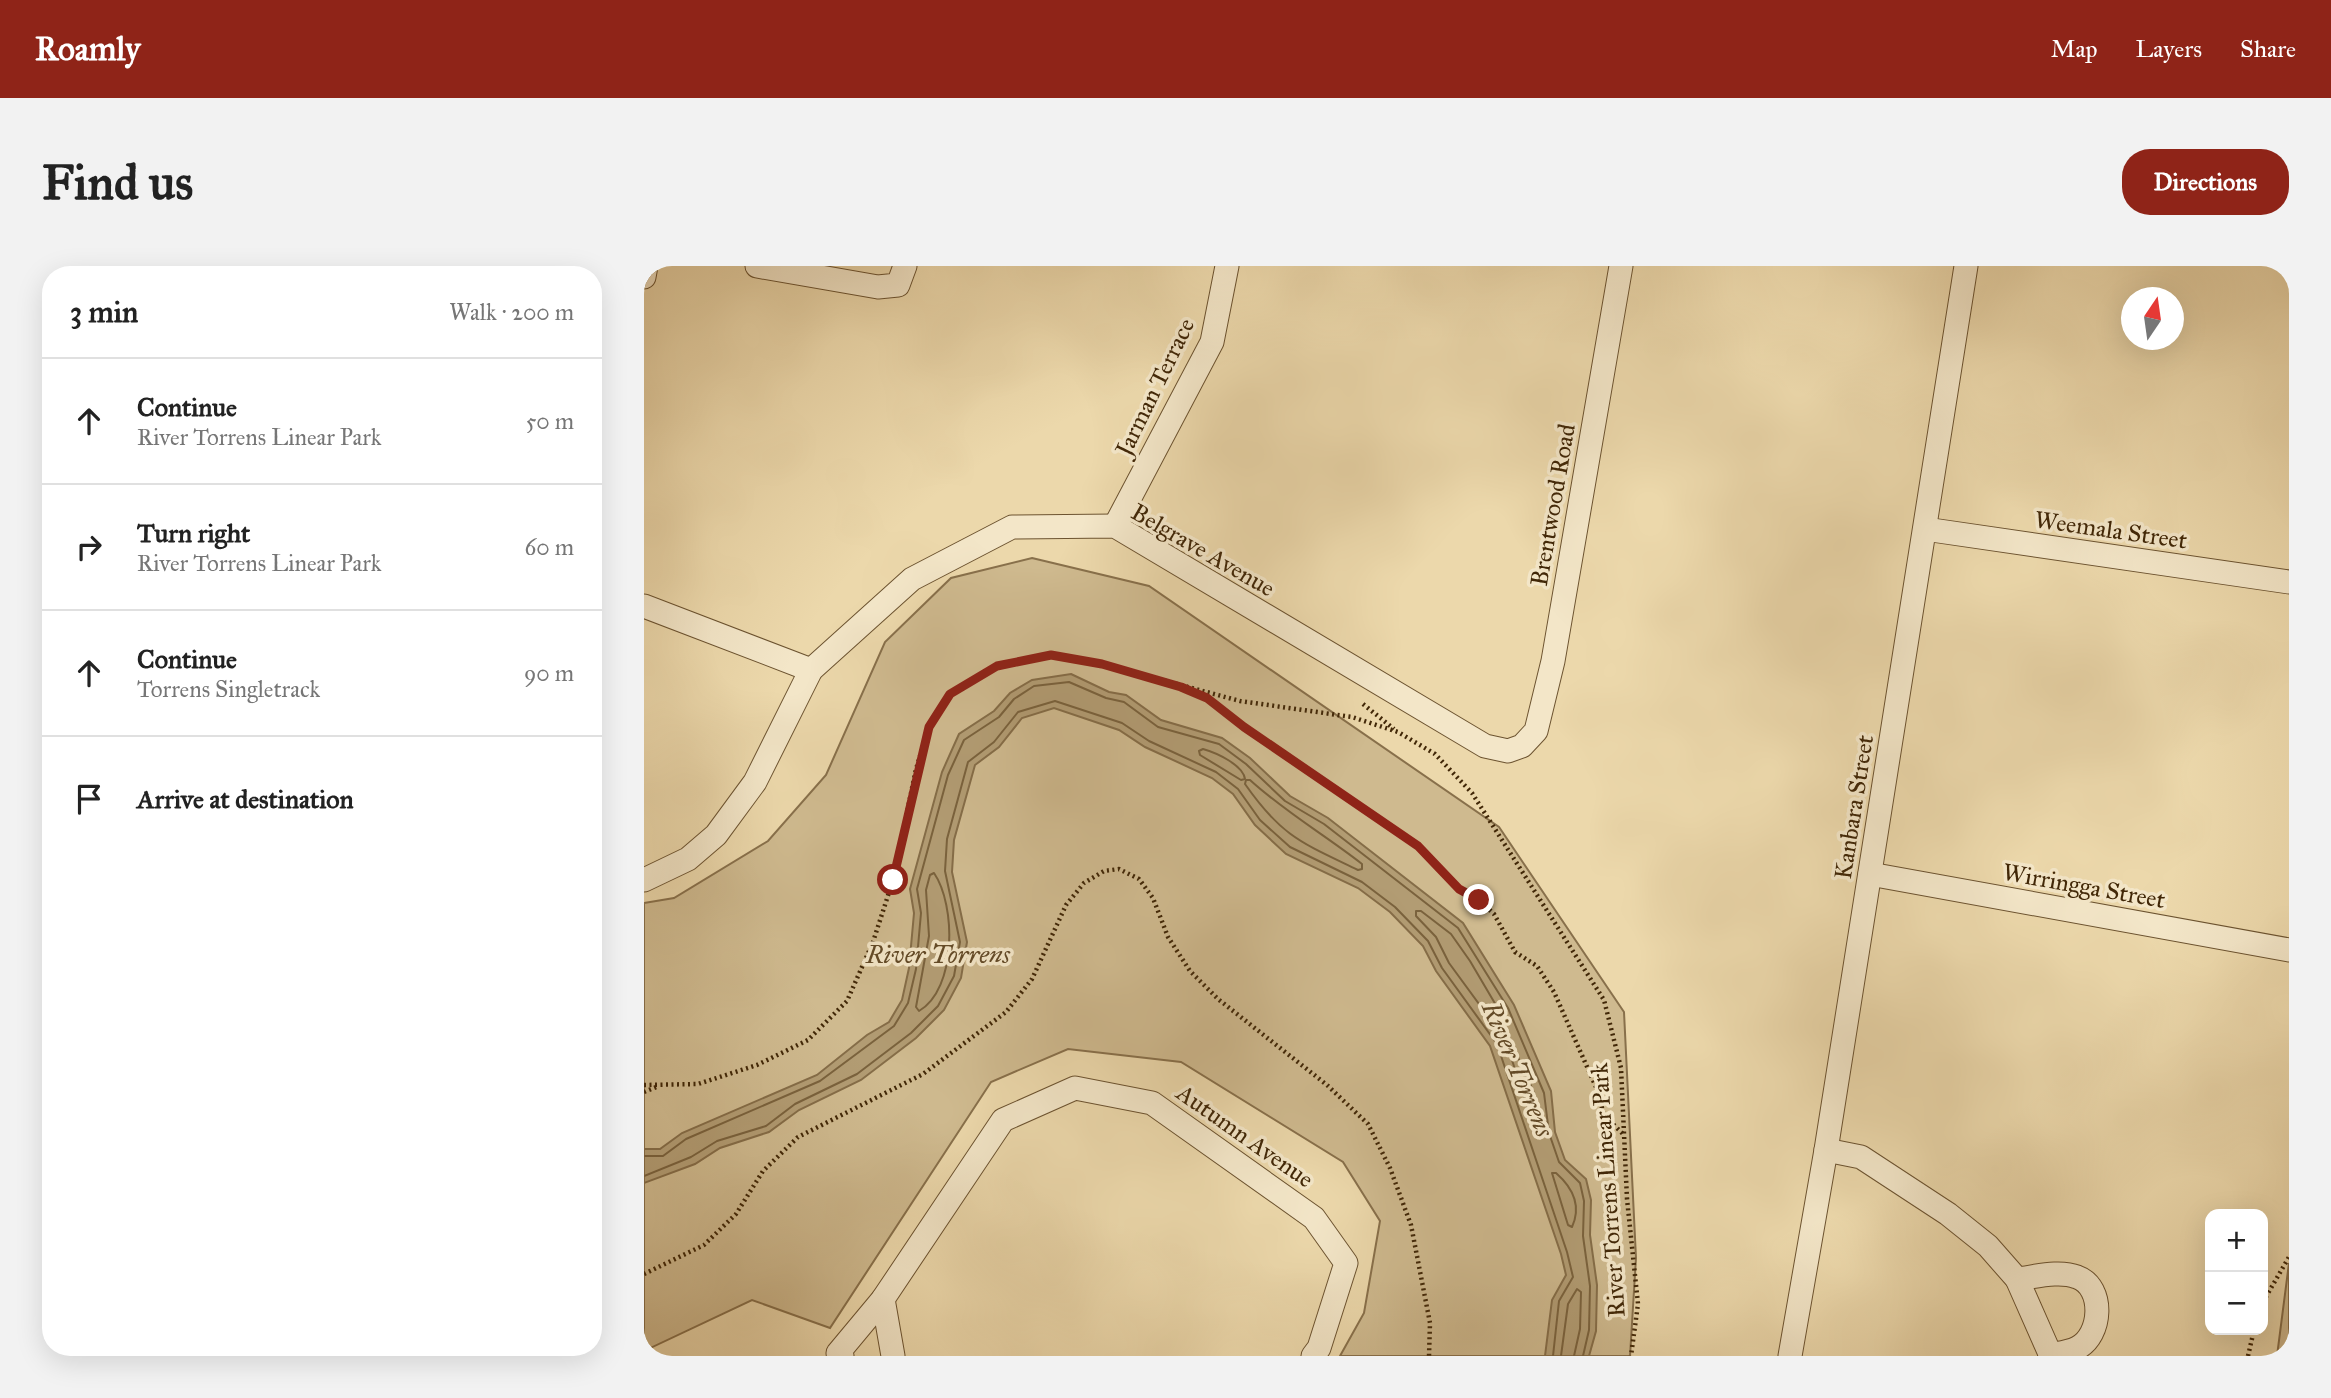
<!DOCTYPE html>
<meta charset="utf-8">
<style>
body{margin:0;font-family:"IM FELL Great Primer",serif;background:#f2f2f2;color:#222}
.controls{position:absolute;right:21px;bottom:21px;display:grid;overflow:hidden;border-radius:14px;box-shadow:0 7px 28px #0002}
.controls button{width:63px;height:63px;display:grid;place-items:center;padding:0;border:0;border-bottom:2px solid #e0e0e0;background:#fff;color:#222;font:35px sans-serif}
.compass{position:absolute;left:1477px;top:21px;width:63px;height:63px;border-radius:50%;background:#fff;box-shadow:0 7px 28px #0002;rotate:13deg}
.stop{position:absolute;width:21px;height:21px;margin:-16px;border:5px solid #8f2418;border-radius:50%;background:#fff}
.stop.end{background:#8f2418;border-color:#fff;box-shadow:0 2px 7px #0008}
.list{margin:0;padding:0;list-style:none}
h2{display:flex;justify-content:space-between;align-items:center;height:91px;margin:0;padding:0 28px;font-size:30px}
h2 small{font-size:23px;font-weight:400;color:#767676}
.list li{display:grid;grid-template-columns:46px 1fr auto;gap:21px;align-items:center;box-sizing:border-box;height:126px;padding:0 28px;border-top:2px solid #e0e0e0}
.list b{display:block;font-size:26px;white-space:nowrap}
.list p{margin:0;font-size:23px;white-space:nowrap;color:#767676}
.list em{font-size:23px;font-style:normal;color:#767676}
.icon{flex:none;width:38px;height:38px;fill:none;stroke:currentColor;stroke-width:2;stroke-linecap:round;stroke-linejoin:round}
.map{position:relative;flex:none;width:1645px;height:1090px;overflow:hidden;border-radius:28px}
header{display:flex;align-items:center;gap:42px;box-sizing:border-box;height:98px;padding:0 35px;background:#8f2418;color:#fff}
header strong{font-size:33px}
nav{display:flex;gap:38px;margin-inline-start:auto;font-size:24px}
.intro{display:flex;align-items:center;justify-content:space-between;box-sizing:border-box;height:168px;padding:0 42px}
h1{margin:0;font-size:49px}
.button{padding:18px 32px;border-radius:28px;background:#8f2418;color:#fff;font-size:24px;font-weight:700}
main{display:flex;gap:42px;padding:0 42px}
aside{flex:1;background:#fff;border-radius:28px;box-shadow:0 7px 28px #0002}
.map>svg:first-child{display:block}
.green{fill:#cfba8f;stroke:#88704b;stroke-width:2}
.water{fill:#b29c73;stroke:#856d48;stroke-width:2}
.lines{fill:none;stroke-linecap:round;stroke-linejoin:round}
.shore{stroke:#7a623d;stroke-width:2}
.street-casing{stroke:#6c5330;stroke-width:25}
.path{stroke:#412707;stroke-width:4.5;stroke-dasharray:2 3.5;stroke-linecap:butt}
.street{stroke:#f3e6c8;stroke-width:23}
.route{stroke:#8f2418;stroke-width:9}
.labels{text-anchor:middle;stroke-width:7;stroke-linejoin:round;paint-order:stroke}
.street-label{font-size:24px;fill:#412707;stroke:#f3e6c8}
.water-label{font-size:26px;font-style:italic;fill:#634a27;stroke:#f3e6c8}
</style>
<header>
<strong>Roamly</strong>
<nav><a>Map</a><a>Layers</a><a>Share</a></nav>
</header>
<div class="intro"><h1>Find us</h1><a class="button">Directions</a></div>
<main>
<aside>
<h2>3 min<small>Walk · 200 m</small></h2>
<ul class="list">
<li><svg class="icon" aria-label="ahead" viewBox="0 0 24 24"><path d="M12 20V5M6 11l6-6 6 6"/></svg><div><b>Continue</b><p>River Torrens Linear Park</p></div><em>50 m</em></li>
<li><svg class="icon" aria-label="right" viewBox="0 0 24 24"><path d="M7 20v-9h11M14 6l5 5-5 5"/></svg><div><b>Turn right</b><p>River Torrens Linear Park</p></div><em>60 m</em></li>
<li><svg class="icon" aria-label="ahead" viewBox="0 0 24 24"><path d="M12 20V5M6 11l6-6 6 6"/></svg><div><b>Continue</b><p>Torrens Singletrack</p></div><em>90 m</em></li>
<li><svg class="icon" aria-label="arrive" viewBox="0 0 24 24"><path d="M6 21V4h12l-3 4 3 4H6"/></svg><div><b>Arrive at destination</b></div></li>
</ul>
</aside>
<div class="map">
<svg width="1645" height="1090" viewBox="0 0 1645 1090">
<rect width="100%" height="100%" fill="#ecd8ab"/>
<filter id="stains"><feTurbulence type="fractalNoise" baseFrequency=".00286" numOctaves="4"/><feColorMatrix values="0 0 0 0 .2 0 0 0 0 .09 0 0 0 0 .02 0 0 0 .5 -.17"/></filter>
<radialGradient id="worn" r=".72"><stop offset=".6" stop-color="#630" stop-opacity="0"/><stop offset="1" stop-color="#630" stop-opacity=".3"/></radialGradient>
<g class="green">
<polygon points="388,292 505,320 855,561 980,746 992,992 986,1090 696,1090 720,1047 736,955 699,896 537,796 424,783 347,816 186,1062 108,1034 0,1085 0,637 30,632 124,575 182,509 241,376 307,312"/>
<polygon points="1645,997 1645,1090 1633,1090"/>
</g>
<polygon class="water" points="427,408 465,426 482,429 517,454 578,472 606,492 646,530 684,552 819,657 870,739 907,825 911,866 921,894 942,913 947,934 946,969 953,1019 952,1065 945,1090 901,1090 908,1034 922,1009 917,988 846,780 792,705 779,680 746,646 714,622 642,588 611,559 589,528 568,512 501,481 475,464 410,442 378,452 355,481 331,499 310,574 308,606 323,676 317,712 300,744 272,772 217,814 155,844 125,866 76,882 51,898 0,917 0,883 16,883 38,867 173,809 223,769 245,756 258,734 265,702 270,647 266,623 298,506 315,468 350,445 366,427 388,414"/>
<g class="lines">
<g class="shore">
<path d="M 559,483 C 573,487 599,499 601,513 L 597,514 L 556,489 L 555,485 Z"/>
<path d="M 602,514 L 606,514 C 641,546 681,569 718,598 L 718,603 L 714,604 C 658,577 638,571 601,518 Z"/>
<path d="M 290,607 C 312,639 313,723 275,745 L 272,741 L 285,670 L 282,624 L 286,609 Z"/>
<polygon points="772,645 777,645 807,668 826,695 856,746 862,768 857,768 805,697 792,671 772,650"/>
<polygon points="869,787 873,789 891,829 892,855 887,853 867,791"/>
<polyline points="0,890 19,890 42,873 176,815 250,760 264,737 272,703 277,647 273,623 304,509 320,474 355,451 370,433 390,420 425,416 462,432 480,436 514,461 575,478 602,498 641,535 680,558 814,662 864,742 900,827 905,867 915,896 936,917 940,935 939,970 946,1020 945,1064 939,1090"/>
<path d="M 908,907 L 912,907 C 928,921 938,939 928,961 L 924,959 Z"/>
<polyline points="0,910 47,891 73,875 122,860 151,838 213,808 267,767 294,740 310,710 316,676 301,605 303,573 324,496 350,476 374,446 411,435 478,457 505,475 572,506 594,523 616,554 646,581 718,616 751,641 784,675 798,702 853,778 923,986 929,1011 915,1035 909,1090"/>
<polyline points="917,1090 924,1038 933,1023 937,1026 936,1063 930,1090"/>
</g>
<g class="street-casing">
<g id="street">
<polyline points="113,0 234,21 254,19 261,0"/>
<polyline points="0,11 2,0"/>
<polyline points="471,260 568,76 583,0"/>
<polyline points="1281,263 1645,316"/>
<polyline points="0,340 167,404"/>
<polyline points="1226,608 1645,684"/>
<polyline points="0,614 44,593 72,569 111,516 167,404 268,313 368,261 471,260 841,480 864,485 878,480 892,465 909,395 977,0"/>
<polyline points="1182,884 1217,891 1304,948 1344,980 1373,1013 1407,1090"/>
<path d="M 1373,1013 C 1391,1011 1415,1004 1433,1011 C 1461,1021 1458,1070 1433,1082 C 1425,1086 1415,1087 1406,1089"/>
<polyline points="239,1033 249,1090"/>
<polyline points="198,1090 194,1087 239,1033 359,854 431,822 508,837 670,952 702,997 675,1082 669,1090"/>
<polyline points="1146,1090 1182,884 1322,0"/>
</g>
</g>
<g class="path">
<polyline points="550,426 563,432 600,461 773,580 815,623 835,634 850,648 871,686 893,700 910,726 952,821 960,849 979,868"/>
<polyline points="719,438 750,463"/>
<polyline points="0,819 54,818 113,799 164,774 203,735 229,676 249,614 272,503 285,461 306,428 353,400 407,389 459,398 596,435 708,451 754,466 791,488 828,527 960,734 977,802 983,933 994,1038 987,1090"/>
<polyline points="0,826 15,820"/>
<polyline points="0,1008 60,979 92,948 119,905 154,871 279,808 362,746 388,713 422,639 440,617 460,605 475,603 495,613 509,632 524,671 546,705 574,733 683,819 724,858 746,902 767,959 786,1057 785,1090"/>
<polyline points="1619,1036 1645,991"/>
<polyline points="1604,1090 1610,1064"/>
</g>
<use href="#street" class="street"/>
</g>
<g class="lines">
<polyline class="route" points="249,614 285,461 306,428 353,400 407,389 458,398 537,421 563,432 600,461 774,580 815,623 835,634"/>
</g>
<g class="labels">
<g class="street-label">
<text transform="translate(511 121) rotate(-64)" y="8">Jarman Terrace</text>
<text transform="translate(909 239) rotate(-80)" y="8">Brentwood Road</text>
<text transform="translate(1467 264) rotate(8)" y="8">Weemala Street</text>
<text transform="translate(559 284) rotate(30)" y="8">Belgrave Avenue</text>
<text transform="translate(1210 541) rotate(-81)" y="8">Kanbara Street</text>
<text transform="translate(1440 620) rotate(10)" y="8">Wirringga Street</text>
<text transform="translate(601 870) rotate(35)" y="8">Autumn Avenue</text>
<text transform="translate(964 924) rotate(-94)" y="8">River Torrens Linear Park</text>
</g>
<g class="water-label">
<text x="294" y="697">River Torrens</text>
<text transform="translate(874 803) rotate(67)" y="9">River Torrens</text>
</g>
</g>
<rect width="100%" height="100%" filter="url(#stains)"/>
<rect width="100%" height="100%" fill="url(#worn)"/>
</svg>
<div class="controls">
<button>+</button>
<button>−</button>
</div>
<svg class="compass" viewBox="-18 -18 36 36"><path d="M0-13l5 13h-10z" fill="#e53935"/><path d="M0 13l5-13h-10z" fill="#767676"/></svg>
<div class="stop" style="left:249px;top:614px"></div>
<div class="stop end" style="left:835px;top:634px"></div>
</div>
</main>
